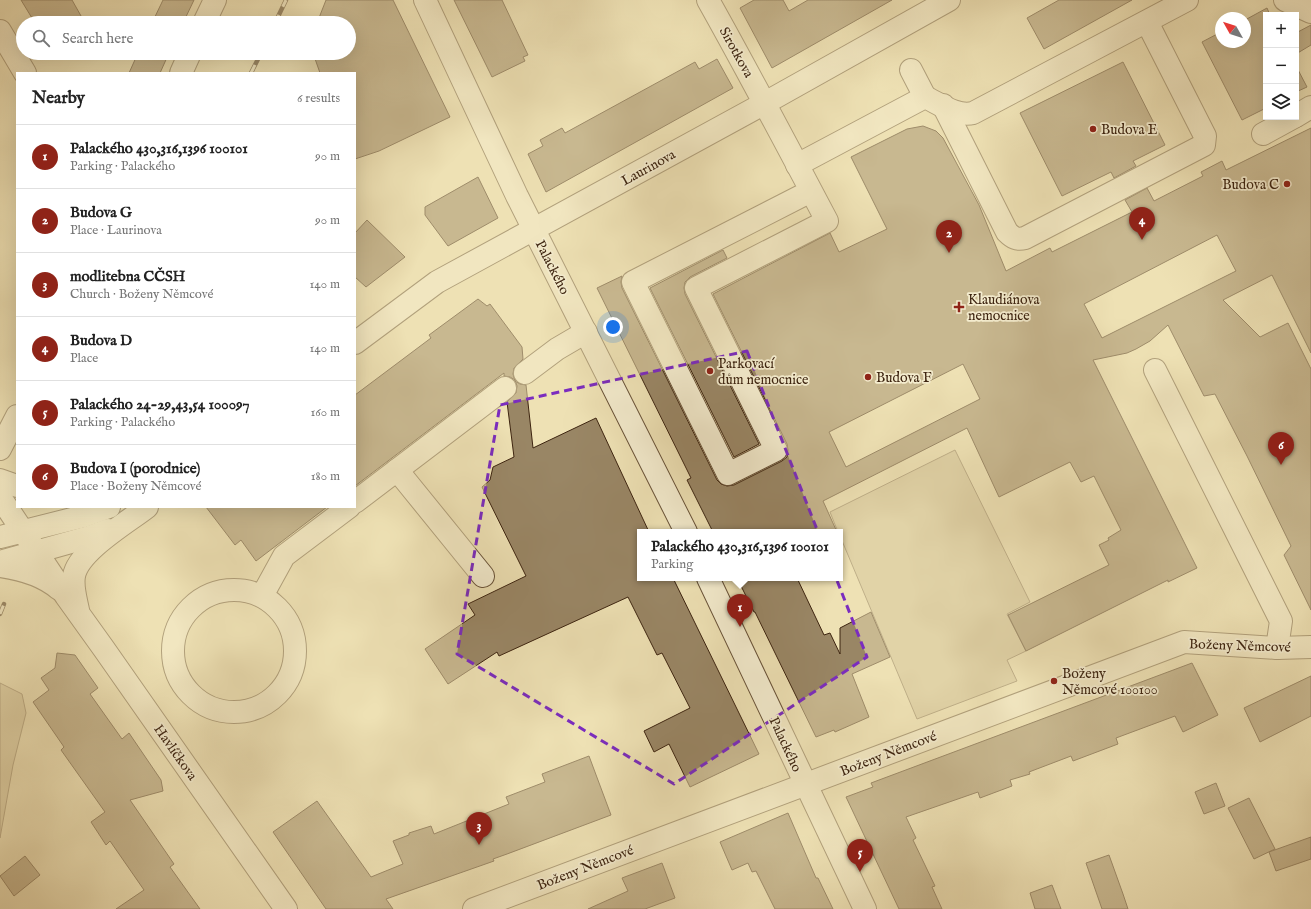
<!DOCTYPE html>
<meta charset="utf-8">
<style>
body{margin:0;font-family:"IM FELL English",serif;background:#f2f2f2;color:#222}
.controls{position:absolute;right:12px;top:12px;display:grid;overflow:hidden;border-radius:0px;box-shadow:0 4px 16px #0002}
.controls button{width:36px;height:36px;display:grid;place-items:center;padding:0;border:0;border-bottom:1px solid #e0e0e0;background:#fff;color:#222;font:20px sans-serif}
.compass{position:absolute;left:1215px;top:12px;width:36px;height:36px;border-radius:50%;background:#fff;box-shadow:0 4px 16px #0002;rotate:309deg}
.you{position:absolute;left:613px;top:327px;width:14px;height:14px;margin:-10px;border:3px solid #fff;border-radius:50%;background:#1a73e8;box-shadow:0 0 0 6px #1a73e833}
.badge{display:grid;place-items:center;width:26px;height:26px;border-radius:50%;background:#8f2418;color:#fff;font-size:13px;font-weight:700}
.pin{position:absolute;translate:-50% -33px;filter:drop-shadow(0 1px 2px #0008)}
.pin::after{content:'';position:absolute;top:21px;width:14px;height:12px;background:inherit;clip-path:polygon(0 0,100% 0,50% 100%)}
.popup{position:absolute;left:637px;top:529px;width:206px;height:52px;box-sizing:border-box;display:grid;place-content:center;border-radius:0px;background:#fff;filter:drop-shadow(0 1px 3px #0005);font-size:13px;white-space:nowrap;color:#767676}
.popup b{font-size:15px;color:#222}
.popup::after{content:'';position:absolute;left:50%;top:100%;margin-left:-8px;border:8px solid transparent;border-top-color:#fff}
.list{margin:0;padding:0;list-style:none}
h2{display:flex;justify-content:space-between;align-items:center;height:52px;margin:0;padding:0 16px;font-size:17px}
h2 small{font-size:13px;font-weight:400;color:#767676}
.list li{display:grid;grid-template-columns:26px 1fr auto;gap:12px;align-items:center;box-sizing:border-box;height:64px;padding:0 16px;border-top:1px solid #e0e0e0}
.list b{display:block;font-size:15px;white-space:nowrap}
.list p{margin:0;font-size:13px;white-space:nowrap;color:#767676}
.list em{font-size:13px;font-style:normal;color:#767676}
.icon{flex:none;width:22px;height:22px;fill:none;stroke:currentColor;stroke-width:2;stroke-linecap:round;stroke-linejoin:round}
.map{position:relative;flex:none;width:1311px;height:909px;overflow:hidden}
.search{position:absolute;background:#fff;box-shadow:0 4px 16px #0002;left:16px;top:16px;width:340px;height:44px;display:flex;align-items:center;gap:10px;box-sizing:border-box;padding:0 14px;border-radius:22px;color:#767676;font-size:15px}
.panel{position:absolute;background:#fff;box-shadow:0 4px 16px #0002;left:16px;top:72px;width:340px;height:436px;border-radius:0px}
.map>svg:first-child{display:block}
.green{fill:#d0c198;stroke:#867254}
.building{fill:#998665;stroke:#3d2410;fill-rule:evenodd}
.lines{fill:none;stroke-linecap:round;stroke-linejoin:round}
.minor-casing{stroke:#695339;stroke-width:24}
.minor{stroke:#f4ecce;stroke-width:22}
.rail-casing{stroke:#3d2410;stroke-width:4.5}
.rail{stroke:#f4ecce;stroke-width:3;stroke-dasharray:9;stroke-linecap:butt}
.marked{fill:none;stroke:#7b2cbf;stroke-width:3;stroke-dasharray:8 5;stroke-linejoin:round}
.poi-dot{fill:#8f2418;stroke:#f4ecce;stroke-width:1.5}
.labels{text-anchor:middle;stroke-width:3.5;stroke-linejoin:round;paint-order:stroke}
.street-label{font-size:14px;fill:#3d2410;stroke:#f4ecce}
.poi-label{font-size:14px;fill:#3d2410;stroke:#f4ecce;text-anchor:start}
</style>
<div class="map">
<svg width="1311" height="909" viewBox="0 0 1311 909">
<rect width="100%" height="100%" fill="#eee1b4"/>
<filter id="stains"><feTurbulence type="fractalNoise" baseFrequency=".005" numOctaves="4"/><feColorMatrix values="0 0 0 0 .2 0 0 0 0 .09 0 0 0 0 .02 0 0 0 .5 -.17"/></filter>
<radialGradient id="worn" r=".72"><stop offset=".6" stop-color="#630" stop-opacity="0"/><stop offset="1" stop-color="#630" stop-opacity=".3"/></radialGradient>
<g class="green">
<polygon points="955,450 1030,602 1007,614 1026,651 1007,660 1017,681 917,719 840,536 840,532 838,532 830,512"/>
<polygon points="0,683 22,694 26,713 13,765 0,838"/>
</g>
<g class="building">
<polygon points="21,0 72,0 85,23 35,23"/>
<polygon points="163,0 194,0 183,23 152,23"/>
<polygon points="326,0 393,0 450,117 379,151 355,159 355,73 320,73 313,53 349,53 349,23 317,23"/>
<polygon points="454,0 502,0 528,55 523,57 525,61 492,77"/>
<polygon points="754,0 783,0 789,11 808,0 892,0 772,68 740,8"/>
<polygon points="1059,0 1132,0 1044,49 1027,18"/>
<polygon points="1267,8 1270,15 1266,15 1266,108 1242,120 1202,42 1221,32 1221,42 1245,42 1245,20"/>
<polygon points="1311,25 1311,45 1296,54 1296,33"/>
<polygon points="138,53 169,53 160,73 129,73"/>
<polygon points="717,59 733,88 546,192 528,154 543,146 540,140 562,128 565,133 695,62 699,69"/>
<polygon points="1123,62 1165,145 1133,161 1136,166 1114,178 1111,172 1062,196 1020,113"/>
<polygon points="1296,66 1307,87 1296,92"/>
<path d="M 923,126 L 936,131 L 943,138 L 979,205 L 1006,271 L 1050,248 L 1052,252 L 1132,212 L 1125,200 L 1147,188 L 1154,201 L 1203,176 L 1201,172 L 1222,161 L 1226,170 L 1311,128 L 1311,353 L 1272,275 L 1223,300 L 1260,337 L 1288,323 L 1311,369 L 1311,610 L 1284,555 L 1291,546 L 1247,456 L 1215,394 L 1204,396 L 1168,325 L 1150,341 L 1136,349 L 1127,353 L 1093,360 L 1197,568 L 1168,582 L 1168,580 L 1026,651 L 1008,615 L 1109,565 L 1099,545 L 1109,540 L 1108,538 L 1121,530 L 1094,476 L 1081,482 L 1070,462 L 999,497 L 967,428 L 823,501 L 837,532 L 713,532 L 687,480 L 691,478 L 597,288 L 622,276 L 621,282 L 622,288 L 717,480 L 721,484 L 727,486 L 734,485 L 782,461 L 787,457 L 788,450 L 787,444 L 713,294 L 830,233 L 839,252 L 887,229 L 851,157 L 907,129 ZM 1217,235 L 1236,271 L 1102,338 L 1084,304 ZM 963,364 L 980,399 L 846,467 L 829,432 Z"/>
<polygon points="478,177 498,218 448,246 425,215 425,207"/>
<polygon points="367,220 405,257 366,287 355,277 355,233"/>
<polygon points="723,250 727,258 690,277 685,282 684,288 685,294 759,444 734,457 650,288"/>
<polygon points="478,299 487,306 490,304 522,347 523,359 514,368 513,374 515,381 520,384 526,385 533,448 596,418 649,532 640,532 640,578 673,578 759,754 690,787 669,744 654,752 644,731 690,708 662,653 657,655 628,597 499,656 497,652 448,684 425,649 475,615 468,604 526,576 482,487 490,480 493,467 514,457 507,402 516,393 517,386 515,380 510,377 504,376 504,373 355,486 355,395 431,338 429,335"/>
<polygon points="206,507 327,507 256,561 241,540 235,545"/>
<polygon points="737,578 797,578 824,635 830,633 840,654 840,628 871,612 890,657 852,674 869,717 835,732 834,730 816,737 755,612 754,612"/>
<polygon points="57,653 75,655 98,688 90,694 122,739 129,733 161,780 163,791 130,800 174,864 170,867 200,909 116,909 144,890 110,841 106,845 91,822 105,812 61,750 64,747 33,702 49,690 41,678 55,668"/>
<polygon points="1192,663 1218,715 1183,732 1175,716 1116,738 1118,744 1073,761 1071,756 1029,772 1030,774 1010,780 1012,786 980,798 978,792 906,817 916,838 913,840 935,886 932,887 942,909 899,909 846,797 873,787 871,783"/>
<polygon points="1311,676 1311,716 1260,742 1244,708"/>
<polygon points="589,756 611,815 507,854 493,859 494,861 386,899 393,909 326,909 273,832 317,801 371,877 403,864 393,841 409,835 409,833 431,826 434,834 509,804 506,797 545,782 542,774"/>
<polygon points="1216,783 1225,806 1204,814 1195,792"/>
<polygon points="1249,798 1275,849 1254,859 1228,808"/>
<polygon points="788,813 816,878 818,878 833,909 775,909 756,871 752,872 748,863 732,870 720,842"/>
<polygon points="1311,837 1311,859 1276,871 1269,852"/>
<polygon points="1109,855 1123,894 1128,909 1102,909 1086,863"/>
<polygon points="25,856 40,875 14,896 0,876"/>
<polygon points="662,863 675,898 645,909 588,909 628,891 622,878"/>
<polygon points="1052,885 1061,909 1035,909 1030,893"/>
</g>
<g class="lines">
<g class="minor-casing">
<g id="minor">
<polyline points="425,0 517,196 686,532"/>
<path d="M 708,0 C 749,73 788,147 827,221 L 696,288 L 776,450 L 728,474 L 633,282 L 811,191"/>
<polyline points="1285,0 1311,12"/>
<polyline points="204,23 215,0"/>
<polyline points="0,31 25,73"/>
<polyline points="911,70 925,97"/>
<polyline points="181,73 190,53"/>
<path d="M 943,105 L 1007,232 C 1013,238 1017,240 1025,238 L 1204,145 L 1205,136 L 1147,22"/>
<polyline points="1296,116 1311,107"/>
<polyline points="1263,134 1294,117"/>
<path d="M 797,165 L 925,97 C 940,104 957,117 973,113 L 1187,0"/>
<polyline points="355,343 437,282 765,103 949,0"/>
<polyline points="1155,370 1281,621 1277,648"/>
<polyline points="525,373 557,349 586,332"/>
<polyline points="0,449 17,416"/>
<polyline points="397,470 483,576"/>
<polyline points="0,480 17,486"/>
<polyline points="0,497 66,596 104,649 286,909"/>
<polyline points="355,502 505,388"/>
<polyline points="0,537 84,516 109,507"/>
<polyline points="0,562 89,537 108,530"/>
<path d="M 0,566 C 21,569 43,575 59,589"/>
<polyline points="708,578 865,909"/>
<circle cx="234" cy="651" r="61"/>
<polyline points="262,596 284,556 349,507"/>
<path d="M 78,610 C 76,600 72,587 74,576 C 78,551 128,522 147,507"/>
<polyline points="474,909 1184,642 1277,648 1311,647"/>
</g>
</g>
<use href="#minor" class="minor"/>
<g class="rail-casing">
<g id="rail">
<polyline points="275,23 286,0"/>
<polyline points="251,73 261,53"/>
<polyline points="0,614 4,604"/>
</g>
</g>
<use href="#rail" class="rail"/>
</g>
<path d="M0 0H1311V909H0ZM 747,351 L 867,657 L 674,784 L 457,654 L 500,405 Z" fill="#eee1b4" fill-opacity=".55" fill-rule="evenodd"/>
<path class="marked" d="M 747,351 L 867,657 L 674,784 L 457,654 L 500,405 Z"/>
<g class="poi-dot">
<circle cx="1093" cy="129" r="4"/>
<circle cx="1287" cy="184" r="4"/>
<path d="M957 301h4v4h4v4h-4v4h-4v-4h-4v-4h4z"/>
<circle cx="710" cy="371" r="4"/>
<circle cx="868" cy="377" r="4"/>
<circle cx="1054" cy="681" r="4"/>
</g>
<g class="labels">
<g class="street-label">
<text transform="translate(737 52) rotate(61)" y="5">Sirotkova</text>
<text transform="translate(648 167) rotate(-29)" y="5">Laurinova</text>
<text transform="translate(553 267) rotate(63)" y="5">Palackého</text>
<text transform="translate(1240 645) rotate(2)" y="5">Boženy Němcové</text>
<text transform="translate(786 744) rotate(65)" y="5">Palackého</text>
<text transform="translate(176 752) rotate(55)" y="5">Havlíčkova</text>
<text transform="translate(888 753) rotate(-21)" y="5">Boženy Němcové</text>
<text transform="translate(585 867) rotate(-21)" y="5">Boženy Němcové</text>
</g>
<g class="poi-label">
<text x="1101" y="134">Budova E</text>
<text x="1279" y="189" text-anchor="end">Budova C</text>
<text x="968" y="304">Klaudiánova<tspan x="968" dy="16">nemocnice</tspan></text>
<text x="718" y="368">Parkovací<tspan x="718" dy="16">dům nemocnice</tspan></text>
<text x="876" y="382">Budova F</text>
<text x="1062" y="678">Boženy<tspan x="1062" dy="16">Němcové 100100</tspan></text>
</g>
</g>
<rect width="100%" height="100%" filter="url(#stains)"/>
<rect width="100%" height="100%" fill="url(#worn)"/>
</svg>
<div class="controls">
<button>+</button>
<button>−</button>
<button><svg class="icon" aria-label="layers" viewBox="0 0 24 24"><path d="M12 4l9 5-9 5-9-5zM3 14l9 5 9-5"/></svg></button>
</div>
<svg class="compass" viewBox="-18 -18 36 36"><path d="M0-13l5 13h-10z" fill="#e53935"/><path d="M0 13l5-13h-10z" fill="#767676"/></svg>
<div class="you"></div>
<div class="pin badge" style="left:740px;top:627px">1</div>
<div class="popup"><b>Palackého 430,316,1396 100101</b>Parking</div>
<div class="pin badge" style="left:949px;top:253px">2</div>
<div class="pin badge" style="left:479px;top:845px">3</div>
<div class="pin badge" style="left:1142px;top:240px">4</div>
<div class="pin badge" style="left:860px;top:872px">5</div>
<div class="pin badge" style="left:1281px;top:465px">6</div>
<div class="search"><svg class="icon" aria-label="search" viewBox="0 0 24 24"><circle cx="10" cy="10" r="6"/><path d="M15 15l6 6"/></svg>Search here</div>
<section class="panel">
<h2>Nearby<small>6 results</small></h2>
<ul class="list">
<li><span class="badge">1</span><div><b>Palackého 430,316,1396 100101</b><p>Parking · Palackého</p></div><em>90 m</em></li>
<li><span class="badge">2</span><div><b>Budova G</b><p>Place · Laurinova</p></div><em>90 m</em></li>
<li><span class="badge">3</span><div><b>modlitebna CČSH</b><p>Church · Boženy Němcové</p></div><em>140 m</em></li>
<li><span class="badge">4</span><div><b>Budova D</b><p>Place</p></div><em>140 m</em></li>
<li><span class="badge">5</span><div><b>Palackého 24-29,43,54 100097</b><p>Parking · Palackého</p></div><em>160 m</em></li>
<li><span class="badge">6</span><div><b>Budova I (porodnice)</b><p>Place · Boženy Němcové</p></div><em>180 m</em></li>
</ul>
</section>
</div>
